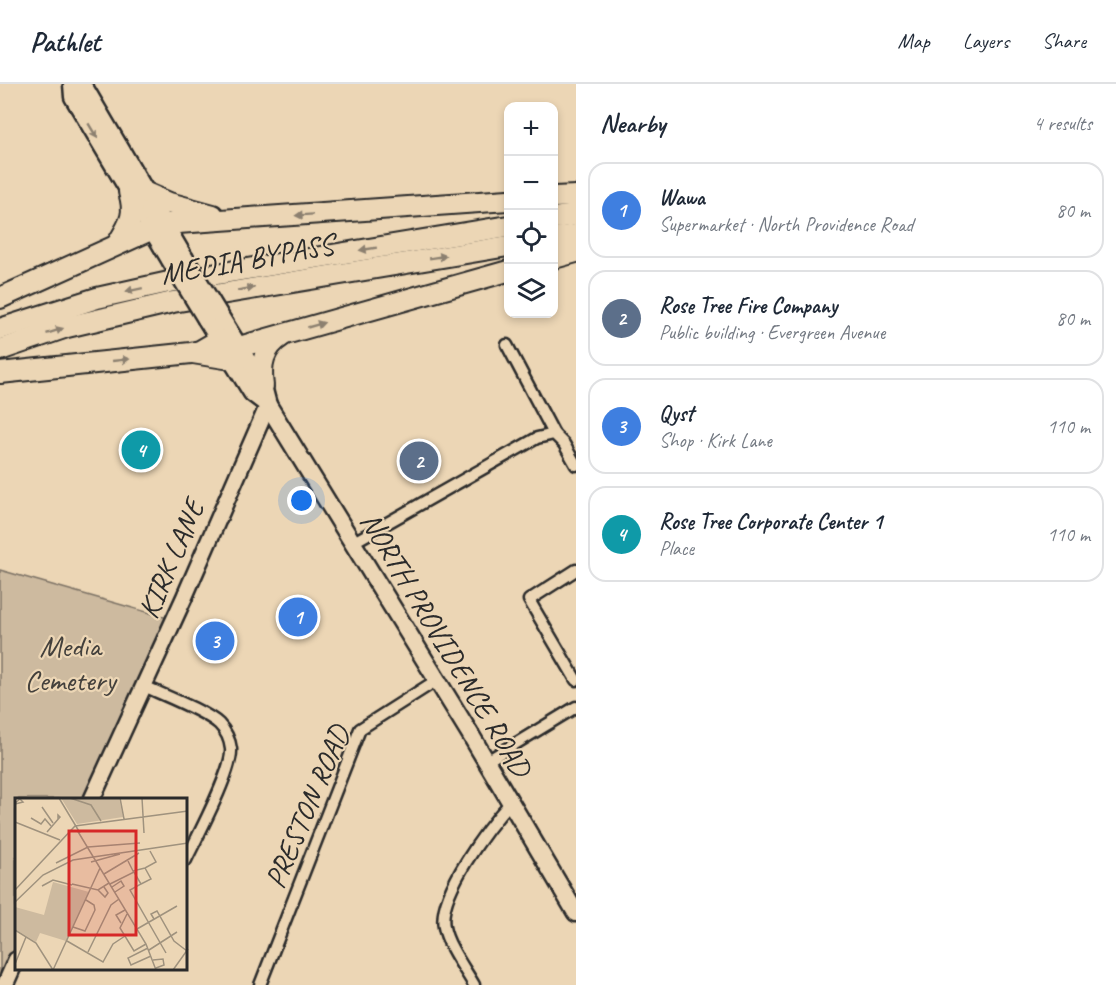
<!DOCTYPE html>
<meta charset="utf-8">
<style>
body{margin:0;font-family:Caveat,sans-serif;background:#f6f6f7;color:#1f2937}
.controls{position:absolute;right:18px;top:18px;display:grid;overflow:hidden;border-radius:12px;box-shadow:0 3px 9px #0003}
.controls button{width:54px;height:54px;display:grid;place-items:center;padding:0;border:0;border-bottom:2px solid #e0e1e3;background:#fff;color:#1f2937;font:30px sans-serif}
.you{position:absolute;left:302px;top:417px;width:21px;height:21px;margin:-15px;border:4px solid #fff;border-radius:50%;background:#1a73e8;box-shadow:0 0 0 9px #1a73e833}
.badge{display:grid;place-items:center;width:39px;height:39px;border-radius:50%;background:#1a73e8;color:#fff;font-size:20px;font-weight:700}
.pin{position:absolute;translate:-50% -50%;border:3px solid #fff;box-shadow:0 2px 6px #0006}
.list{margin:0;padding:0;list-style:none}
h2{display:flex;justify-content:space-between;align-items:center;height:78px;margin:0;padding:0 24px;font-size:26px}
h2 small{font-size:20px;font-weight:400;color:#747a83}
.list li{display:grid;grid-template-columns:39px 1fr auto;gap:18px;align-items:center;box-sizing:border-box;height:96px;margin:0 12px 12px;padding:0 12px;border:2px solid #e0e1e3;border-radius:18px}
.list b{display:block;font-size:22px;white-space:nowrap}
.list p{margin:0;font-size:20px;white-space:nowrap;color:#747a83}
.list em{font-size:20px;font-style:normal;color:#747a83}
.icon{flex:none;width:33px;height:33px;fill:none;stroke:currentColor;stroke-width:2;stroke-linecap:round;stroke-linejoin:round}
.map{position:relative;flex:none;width:576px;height:901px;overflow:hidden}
header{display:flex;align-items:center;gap:36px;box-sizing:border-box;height:84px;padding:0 30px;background:#fff;border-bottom:2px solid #e0e1e3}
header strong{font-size:28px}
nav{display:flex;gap:33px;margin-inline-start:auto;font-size:21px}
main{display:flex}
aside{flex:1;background:#fff}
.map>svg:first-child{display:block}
.green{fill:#cdba9f;stroke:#7c7265;stroke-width:1.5}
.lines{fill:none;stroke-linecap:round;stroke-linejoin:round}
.street-casing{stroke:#2b2b2b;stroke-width:15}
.secondary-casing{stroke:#2b2b2b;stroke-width:20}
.primary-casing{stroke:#2b2b2b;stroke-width:21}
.highway-casing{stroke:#2b2b2b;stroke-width:24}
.street{stroke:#ecd6b5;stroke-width:10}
.secondary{stroke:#ecd6b5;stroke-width:15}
.primary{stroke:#ecd6b5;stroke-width:16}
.highway{stroke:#ecd6b5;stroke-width:20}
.primary-bridge-casing{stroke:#2b2b2b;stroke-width:21;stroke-linecap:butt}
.primary-bridge{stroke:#ecd6b5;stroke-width:16}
.oneway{fill:#8c8070}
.labels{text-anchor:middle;stroke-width:4.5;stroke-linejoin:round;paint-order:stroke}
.street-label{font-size:30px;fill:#2b2b2b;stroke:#ecd6b5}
.park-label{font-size:30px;fill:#43403c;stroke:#ecd6b5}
.inset-road{fill:none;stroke:#9f927e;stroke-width:1.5}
.view{fill:#d62828;fill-opacity:0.15;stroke:#d62828;stroke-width:3}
.inset-edge{fill:none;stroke:#2b2b2b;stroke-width:3}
</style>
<header>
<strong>Pathlet</strong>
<nav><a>Map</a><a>Layers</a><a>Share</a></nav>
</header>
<main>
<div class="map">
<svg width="576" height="901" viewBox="0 0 576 901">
<rect width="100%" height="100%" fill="#ecd6b5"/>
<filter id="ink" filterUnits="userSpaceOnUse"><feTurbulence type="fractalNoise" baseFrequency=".0167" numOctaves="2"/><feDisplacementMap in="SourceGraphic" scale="12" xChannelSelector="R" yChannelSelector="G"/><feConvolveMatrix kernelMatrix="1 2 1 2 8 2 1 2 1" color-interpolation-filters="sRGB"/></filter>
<g filter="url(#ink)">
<polygon class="green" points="0,486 171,535 86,715 16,715 16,862 0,897"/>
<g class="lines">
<g class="street-casing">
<g id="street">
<polyline points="507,261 554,350"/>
<polyline points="352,459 537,354 554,350 564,360 576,381"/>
<polyline points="576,486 529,516 576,596"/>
<path d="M 144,602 C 163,611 205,627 219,640 C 225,646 230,656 231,665 C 233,686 197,753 186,776"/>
<polyline points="487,677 576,623"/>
<polyline points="260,901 360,645 437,596"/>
<path d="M 474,901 C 465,885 447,861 444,843 C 437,810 489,742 511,718"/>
</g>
</g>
<g class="secondary-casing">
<g id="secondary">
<polyline points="92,715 184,514 268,321"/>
<polyline points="5,901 16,876"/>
</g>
</g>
<g class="primary-casing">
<g id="primary">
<polyline points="72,0 73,13 170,176"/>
<polyline points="77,0 86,6 184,173"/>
<polyline points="220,232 263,302 268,321 469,648 576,829"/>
<polyline points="206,235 252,309 268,321"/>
</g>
</g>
<g class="highway-casing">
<g id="highway">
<polyline points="146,109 169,119 213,131"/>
<polyline points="554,113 576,112"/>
<polyline points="554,134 576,131"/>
<polyline points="554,154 576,151"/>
<path d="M 118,159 C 130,139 136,131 129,108"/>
<polyline points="554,174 576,168"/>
<polyline points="0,214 164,140 508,116"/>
<polyline points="0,245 97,214 169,198 508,142"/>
<polyline points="0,266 67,243 173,218 508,162"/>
<polyline points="193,269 231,275"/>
<polyline points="0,289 191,269 200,267 219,256 239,263 508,187"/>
<path d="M 263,302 C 260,281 263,264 282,252"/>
</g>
</g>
<use href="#street" class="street"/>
<use href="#secondary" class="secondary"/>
<use href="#primary" class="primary"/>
<use href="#highway" class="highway"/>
<g class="primary-bridge-casing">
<g id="primary-bridge">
<polyline points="184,173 220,232"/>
<polyline points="170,176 206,235"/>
</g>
</g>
<use href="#primary-bridge" class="primary-bridge"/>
</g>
<defs><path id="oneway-solid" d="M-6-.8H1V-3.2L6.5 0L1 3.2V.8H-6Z" transform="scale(1.5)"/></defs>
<g class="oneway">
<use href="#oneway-solid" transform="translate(93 47) rotate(59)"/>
<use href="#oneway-solid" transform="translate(304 131) rotate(176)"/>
<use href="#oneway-solid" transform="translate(368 165) rotate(171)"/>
<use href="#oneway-solid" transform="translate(438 173) rotate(-9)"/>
<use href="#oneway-solid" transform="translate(246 205) rotate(-9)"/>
<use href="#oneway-solid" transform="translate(134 206) rotate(168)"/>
<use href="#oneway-solid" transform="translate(316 241) rotate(-16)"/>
<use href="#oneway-solid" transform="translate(55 247) rotate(-18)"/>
<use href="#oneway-solid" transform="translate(121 276) rotate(-6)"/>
</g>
</g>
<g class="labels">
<g class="street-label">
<text transform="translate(247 175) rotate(-10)" y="10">MEDIA BYPASS</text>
<text transform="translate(171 475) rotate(-67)" y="10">KIRK LANE</text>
<text transform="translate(446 560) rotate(59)" y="10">NORTH PROVIDENCE ROAD</text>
<text transform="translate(307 723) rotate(-67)" y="10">PRESTON ROAD</text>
</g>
<g class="park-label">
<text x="70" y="572">Media<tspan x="70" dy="34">Cemetery</tspan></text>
</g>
</g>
<g transform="translate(15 714)">
<rect width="172" height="172" fill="#ecd6b5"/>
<path d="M 46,0 L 104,0 L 108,19 L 62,26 ZM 38,84 L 74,94 L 51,143 L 25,135 L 21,144 L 0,131 L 0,109 L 29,117 Z" fill="#cdba9f"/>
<path class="inset-road" d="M 44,0 L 65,35M 55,0 L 76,7 L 86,23M 105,0 L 109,21M 127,0 L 129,35M 0,5 L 5,1 L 8,4 L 0,6M 27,9 L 38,25M 16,20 L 26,26 L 30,21 L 36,28M 0,24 L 45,42M 62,32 L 131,146 L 141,172M 32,34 L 45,19 L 43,17 L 43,21M 113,63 L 118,73 L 130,70 L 141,64 L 135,53M 76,64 L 105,56M 41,65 L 73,49 L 125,45M 89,76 L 124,55M 57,86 L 83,92 L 94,85M 95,86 L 119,74 L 126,86 L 115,92 L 151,155M 126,86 L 136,81 L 130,70M 27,88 L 38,82 L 57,87M 97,89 L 106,83 L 109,88 L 100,94M 0,92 L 60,28 L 173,13M 83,92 L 90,99 L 93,95 L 89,89M 0,104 L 28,77 L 58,62 L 173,45M 112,116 L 105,130 L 119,153 L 131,146M 139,121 L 136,116 L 142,113 L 159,143 L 172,153M 106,125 L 101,117 L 110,112M 58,129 L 70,133 L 80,112 L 79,107 L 71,102M 122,131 L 162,108M 0,132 L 21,145 L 38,172M 52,143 L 88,164 L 98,146 L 110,138M 133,150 L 113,160 L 116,167 L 136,158M 134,152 L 162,134M 73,154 L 96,107 L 104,101M 138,162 L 148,161 L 149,167 L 141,170M 0,166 L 11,139M 38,172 L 85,70M 158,172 L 173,151"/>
<path class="view" d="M 54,33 L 121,33 L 121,137 L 54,137 Z"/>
<rect width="172" height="172" class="inset-edge"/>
</g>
</svg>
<div class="controls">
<button>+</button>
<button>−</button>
<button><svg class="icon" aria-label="locate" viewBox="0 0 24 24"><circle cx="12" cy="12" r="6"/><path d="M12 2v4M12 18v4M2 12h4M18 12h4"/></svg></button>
<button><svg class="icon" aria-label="layers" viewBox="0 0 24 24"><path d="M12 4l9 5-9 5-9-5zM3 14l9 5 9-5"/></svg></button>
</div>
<div class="you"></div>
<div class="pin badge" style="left:298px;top:533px;background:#3f7fe0">1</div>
<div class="pin badge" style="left:419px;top:377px;background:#5c6f8a">2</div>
<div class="pin badge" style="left:215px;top:557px;background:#3f7fe0">3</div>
<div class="pin badge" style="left:141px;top:366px;background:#0f9aa8">4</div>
</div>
<aside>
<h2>Nearby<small>4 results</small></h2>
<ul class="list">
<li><span class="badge" style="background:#3f7fe0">1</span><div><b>Wawa</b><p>Supermarket · North Providence Road</p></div><em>80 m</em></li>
<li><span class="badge" style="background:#5c6f8a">2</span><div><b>Rose Tree Fire Company</b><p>Public building · Evergreen Avenue</p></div><em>80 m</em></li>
<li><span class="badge" style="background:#3f7fe0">3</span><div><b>Qyst</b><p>Shop · Kirk Lane</p></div><em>110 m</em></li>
<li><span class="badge" style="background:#0f9aa8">4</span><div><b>Rose Tree Corporate Center 1</b><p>Place</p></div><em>110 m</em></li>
</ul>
</aside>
</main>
